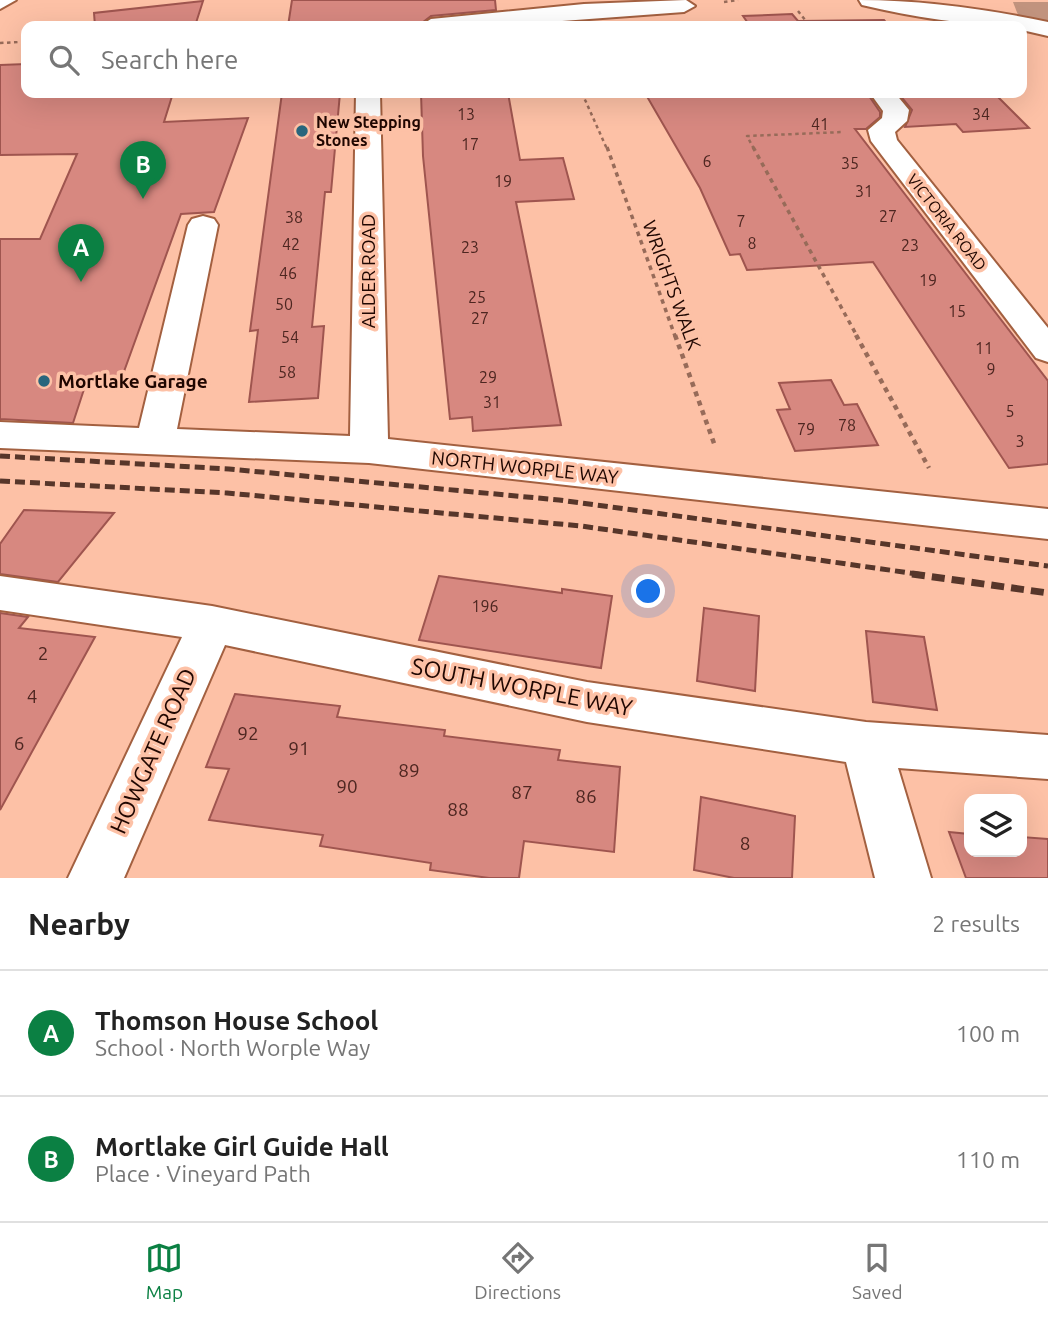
<!DOCTYPE html>
<meta charset="utf-8">
<style>
body{margin:0;font-family:Ubuntu,sans-serif;background:#f2f2f2;color:#222}
.controls{position:absolute;right:21px;bottom:21px;display:grid;overflow:hidden;border-radius:14px;box-shadow:0 7px 28px #0002}
.controls button{width:63px;height:63px;display:grid;place-items:center;padding:0;border:0;border-bottom:2px solid #e0e0e0;background:#fff;color:#222;font:35px sans-serif}
.you{position:absolute;left:649px;top:592px;width:24px;height:24px;margin:-18px;border:5px solid #fff;border-radius:50%;background:#1a73e8;box-shadow:0 0 0 10px #1a73e833}
.badge{display:grid;place-items:center;width:46px;height:46px;border-radius:50%;background:#0b8043;color:#fff;font-size:23px;font-weight:700}
.pin{position:absolute;translate:-50% -58px;filter:drop-shadow(0 2px 4px #0008)}
.pin::after{content:'';position:absolute;top:37px;width:24px;height:21px;background:inherit;clip-path:polygon(0 0,100% 0,50% 100%)}
.list{margin:0;padding:0;list-style:none}
h2{display:flex;justify-content:space-between;align-items:center;height:91px;margin:0;padding:0 28px;font-size:30px}
h2 small{font-size:23px;font-weight:400;color:#767676}
.list li{display:grid;grid-template-columns:46px 1fr auto;gap:21px;align-items:center;box-sizing:border-box;height:126px;padding:0 28px;border-top:2px solid #e0e0e0}
.list b{display:block;font-size:26px;white-space:nowrap}
.list p{margin:0;font-size:23px;white-space:nowrap;color:#767676}
.list em{font-size:23px;font-style:normal;color:#767676}
.icon{flex:none;width:38px;height:38px;fill:none;stroke:currentColor;stroke-width:2;stroke-linecap:round;stroke-linejoin:round}
.map{position:relative;flex:none;width:1048px;height:878px;overflow:hidden}
.search{position:absolute;background:#fff;box-shadow:0 7px 28px #0002;left:21px;right:21px;top:21px;height:77px;display:flex;align-items:center;gap:18px;box-sizing:border-box;padding:0 24px;border-radius:14px;color:#767676;font-size:26px}
.sheet{height:343px;background:#fff}
nav{display:flex;justify-content:space-around;align-items:center;box-sizing:border-box;height:98px;border-top:2px solid #e0e0e0;background:#fff;font-size:19px;color:#767676}
nav a{display:grid;justify-items:center;gap:4px}
nav .on{color:#0b8043}
.map>svg:first-child{display:block}
.green{fill:#c1937e}
.building{fill:#d78880;stroke:#9f554f;stroke-width:2}
.lines{fill:none;stroke-linecap:round;stroke-linejoin:round}
.minor-casing{stroke:#a36040;stroke-width:4}
.major-casing{stroke:#a36040;stroke-width:4}
.path-far2{stroke:#976b59;stroke-width:2.5;stroke-dasharray:3.5 3.5;stroke-linecap:butt}
.path-far1{stroke:#976b59;stroke-width:3.5;stroke-dasharray:4.5 4.5;stroke-linecap:butt}
.path{stroke:#976b59;stroke-width:4.5;stroke-dasharray:5 5;stroke-linecap:butt}
.minor{fill:#fff;fill-rule:evenodd}
.major{fill:#fff;fill-rule:evenodd}
.rail-far1{stroke:#57362a;stroke-width:5;stroke-dasharray:10 5;stroke-linecap:butt}
.rail{stroke:#57362a;stroke-width:7;stroke-dasharray:13 7;stroke-linecap:butt}
.poi-dot{fill:#29667d;stroke:#fdc1a6;stroke-width:2.5}
.labels{text-anchor:middle;stroke-width:7;stroke-linejoin:round;paint-order:stroke}
.number-label{font-size:16px;fill:#4d2620}
.far-poi-label{font-size:16px;font-weight:bold;fill:#1f0600;stroke:#fdc1a6;text-anchor:start}
.far-street-label{font-size:16px;fill:#1f0600;stroke:#fdc1a6}
.street-label{font-size:19px;fill:#1f0600;stroke:#fdc1a6}
.poi-label{font-size:19px;font-weight:bold;fill:#1f0600;stroke:#fdc1a6;text-anchor:start}
.near-number-label{font-size:19px;fill:#4d2620}
.near-street-label{font-size:23px;fill:#1f0600;stroke:#fdc1a6}
</style>
<div class="map">
<svg width="1048" height="878" viewBox="0 0 1048 878">
<rect width="100%" height="100%" fill="#fdc1a6"/>
<polygon class="green" points="1013,2 1048,2 1048,21 1018,15"/>
<g class="building">
<polygon points="292,0 495,0 496,10 431,16 418,26 288,26"/>
<polygon points="203,1 195,26 95,26 94,13"/>
<polygon points="792,14 798,21 884,20 889,26 750,26 743,16"/>
<polygon points="26,64 26,93 173,93 164,122 248,118 214,212 181,214 122,377 88,377 73,423 0,419 0,239 40,239 77,154 0,155 0,65"/>
<polygon points="282,93 340,93 331,192 325,192 312,327 324,326 318,398 249,402 258,330 250,331"/>
<polygon points="421,93 508,93 520,160 563,158 574,199 516,202 561,425 473,431 472,417 450,419 423,156"/>
<polygon points="645,93 867,93 880,112 880,117 866,129 855,129 1048,381 1048,464 1009,468 873,262 747,270 740,254 730,255 700,188"/>
<polygon points="898,93 994,93 1029,128 963,132 956,124 905,127 912,110"/>
<polygon points="831,380 844,405 857,404 878,445 795,451 777,410 790,409 779,383"/>
<polygon points="24,510 114,513 58,582 0,574 0,544"/>
<polygon points="439,576 562,593 562,589 612,596 601,668 419,640"/>
<polygon points="704,608 759,616 755,691 697,681"/>
<polygon points="0,613 28,617 19,628 95,637 0,810"/>
<polygon points="866,631 924,637 937,710 873,702"/>
<polygon points="235,694 340,706 337,717 445,730 444,736 560,750 558,760 620,767 614,852 524,841 519,878 489,878 430,870 431,863 320,846 323,835 209,820 229,769 206,767"/>
<polygon points="701,797 795,816 792,878 734,878 694,870"/>
<polygon points="949,832 969,834 969,852 1022,852 1022,837 1048,839 1048,878 966,878"/>
</g>
<g class="lines">
<g class="minor-casing">
<g id="minor">
<polygon points="686,0 695,6 684,12 496,26 420,26 431,19 584,4"/>
<path d="M 859,0 C 923,0 986,9 1048,22 L 1048,36 L 1022,30 L 1022,26 C 970,26 913,17 862,5 Z"/>
<polygon points="356,93 380,93 388,439 1048,509 1048,539 369,463 0,448 0,422 139,428 188,225 192,219 203,216 214,219 218,225 177,429 350,436"/>
<polygon points="870,93 895,93 909,110 907,121 895,132 897,140 1048,328 1048,362 1036,358 871,141 868,130 882,118 883,111"/>
<polygon points="0,576 212,606 587,682 866,722 1048,735 1048,779 898,768 931,878 875,878 846,762 587,722 225,645 124,878 68,878 182,637 0,610"/>
</g>
</g>
<g class="major-casing">
<polygon id="major" points="0,0 16,0 0,9"/>
</g>
<g class="path-far2">
<polyline points="724,2 738,0"/>
<polyline points="798,11 810,26"/>
<polyline points="0,43 20,42"/>
<polyline points="582,93 607,149"/>
<polyline points="754,149 747,136 843,132"/>
</g>
<g class="path-far1">
<polyline points="607,147 675,336"/>
<polyline points="753,147 857,336"/>
</g>
<g class="path">
<polyline points="675,335 715,446"/>
<polyline points="856,335 929,468"/>
</g>
<use href="#minor" class="minor"/>
<use href="#major" class="major"/>
<g class="rail-far1">
<polyline points="0,456 229,469 559,500 1048,566"/>
<polyline points="0,481 227,493 581,526 924,575"/>
</g>
<polyline class="rail" points="912,574 1048,593"/>
</g>
<g class="poi-dot">
<circle cx="302" cy="131" r="7"/>
<circle cx="44" cy="381" r="7"/>
</g>
<g class="labels">
<g class="number-label">
<text x="466" y="120">13</text>
<text x="981" y="120">34</text>
<text x="820" y="130">41</text>
<text x="470" y="150">17</text>
<text x="707" y="167">6</text>
<text x="850" y="169">35</text>
<text x="503" y="187">19</text>
<text x="864" y="197">31</text>
<text x="888" y="222">27</text>
<text x="294" y="223">38</text>
<text x="741" y="227">7</text>
<text x="752" y="249">8</text>
<text x="291" y="250">42</text>
<text x="910" y="251">23</text>
<text x="470" y="253">23</text>
<text x="288" y="279">46</text>
<text x="928" y="286">19</text>
<text x="477" y="303">25</text>
<text x="284" y="310">50</text>
<text x="957" y="317">15</text>
<text x="480" y="324">27</text>
<text x="290" y="343">54</text>
<text x="984" y="354">11</text>
<text x="991" y="375">9</text>
<text x="287" y="378">58</text>
<text x="488" y="383">29</text>
<text x="492" y="408">31</text>
<text x="1010" y="417">5</text>
<text x="847" y="431">78</text>
<text x="806" y="435">79</text>
<text x="1020" y="447">3</text>
<text x="485" y="612">196</text>
</g>
<g class="far-poi-label">
<text x="316" y="128">New Stepping<tspan x="316" dy="18">Stones</tspan></text>
</g>
<g class="far-street-label">
<text transform="translate(947 222) rotate(52)" y="6">VICTORIA ROAD</text>
</g>
<g class="street-label">
<text transform="translate(368 271) rotate(-90)" y="7">ALDER ROAD</text>
<text transform="translate(672 285) rotate(70)" y="7">WRIGHTS WALK</text>
<text transform="translate(525 467) rotate(6)" y="7">NORTH WORPLE WAY</text>
</g>
<g class="poi-label">
<text x="58" y="388">Mortlake Garage</text>
</g>
<g class="near-number-label">
<text x="43" y="660">2</text>
<text x="32" y="703">4</text>
<text x="248" y="740">92</text>
<text x="19" y="750">6</text>
<text x="299" y="755">91</text>
<text x="409" y="777">89</text>
<text x="347" y="793">90</text>
<text x="522" y="799">87</text>
<text x="586" y="803">86</text>
<text x="458" y="816">88</text>
<text x="745" y="850">8</text>
</g>
<g class="near-street-label">
<text transform="translate(522 687) rotate(11)" y="8">SOUTH WORPLE WAY</text>
<text transform="translate(153 751) rotate(-66)" y="8">HOWGATE ROAD</text>
</g>
</g>
</svg>
<div class="controls">
<button><svg class="icon" aria-label="layers" viewBox="0 0 24 24"><path d="M12 4l9 5-9 5-9-5zM3 14l9 5 9-5"/></svg></button>
</div>
<div class="you"></div>
<div class="pin badge" style="left:81px;top:282px">A</div>
<div class="pin badge" style="left:143px;top:199px">B</div>
<div class="search"><svg class="icon" aria-label="search" viewBox="0 0 24 24"><circle cx="10" cy="10" r="6"/><path d="M15 15l6 6"/></svg>Search here</div>
</div>
<section class="sheet">
<h2>Nearby<small>2 results</small></h2>
<ul class="list">
<li><span class="badge">A</span><div><b>Thomson House School</b><p>School · North Worple Way</p></div><em>100 m</em></li>
<li><span class="badge">B</span><div><b>Mortlake Girl Guide Hall</b><p>Place · Vineyard Path</p></div><em>110 m</em></li>
</ul>
</section>
<nav>
<a class="on"><svg class="icon" aria-label="map" viewBox="0 0 24 24"><path d="M3 6l6-2 6 2 6-2v14l-6 2-6-2-6 2zM9 4v14M15 6v14"/></svg>Map</a>
<a><svg class="icon" aria-label="directions" viewBox="0 0 24 24"><path d="M12 3l9 9-9 9-9-9zM9 14v-3h6M13 9l2 2-2 2"/></svg>Directions</a>
<a><svg class="icon" aria-label="saved" viewBox="0 0 24 24"><path d="M7 4h10v16l-5-4-5 4z"/></svg>Saved</a>
</nav>
